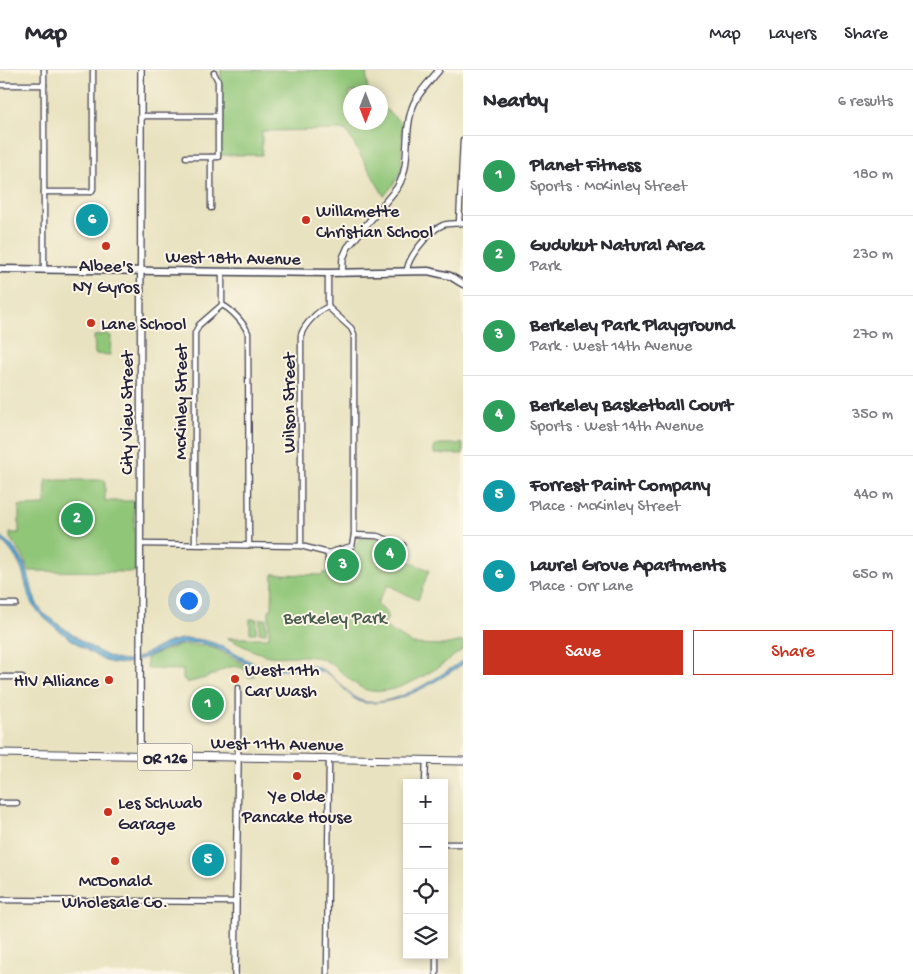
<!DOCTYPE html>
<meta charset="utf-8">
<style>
body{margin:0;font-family:"Gochi Hand",sans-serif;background:#f2f2f3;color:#2b2b33}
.controls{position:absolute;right:15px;bottom:15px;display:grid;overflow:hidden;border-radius:0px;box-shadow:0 2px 8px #0003}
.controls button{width:45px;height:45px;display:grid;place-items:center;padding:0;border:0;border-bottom:1px solid #e1e1e2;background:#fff;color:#2b2b33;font:25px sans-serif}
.compass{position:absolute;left:343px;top:15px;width:45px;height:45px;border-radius:50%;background:#fff;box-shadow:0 2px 8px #0003;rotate:180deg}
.you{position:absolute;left:188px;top:530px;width:18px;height:18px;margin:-12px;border:4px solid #fff;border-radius:50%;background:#1a73e8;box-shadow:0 0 0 8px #1a73e833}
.badge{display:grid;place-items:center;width:32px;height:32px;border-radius:50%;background:#c8321e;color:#fff;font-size:16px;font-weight:700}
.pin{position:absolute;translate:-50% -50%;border:2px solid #fff;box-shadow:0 1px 5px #0006}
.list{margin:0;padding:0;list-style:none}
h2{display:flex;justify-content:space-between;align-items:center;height:65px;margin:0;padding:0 20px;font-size:21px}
h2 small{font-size:16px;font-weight:400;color:#7c7c81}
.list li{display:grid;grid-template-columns:32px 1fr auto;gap:15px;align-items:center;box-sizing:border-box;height:80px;padding:0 20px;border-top:1px solid #e1e1e2}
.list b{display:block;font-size:19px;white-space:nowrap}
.list p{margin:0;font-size:16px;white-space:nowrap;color:#7c7c81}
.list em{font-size:16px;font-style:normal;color:#7c7c81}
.actions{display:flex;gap:10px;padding:15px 20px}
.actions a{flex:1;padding:11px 0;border:1px solid #c8321e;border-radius:0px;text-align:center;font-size:18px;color:#c8321e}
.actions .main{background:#c8321e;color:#fff}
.icon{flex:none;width:28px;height:28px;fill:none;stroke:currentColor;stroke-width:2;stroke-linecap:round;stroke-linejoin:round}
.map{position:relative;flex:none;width:463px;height:904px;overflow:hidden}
header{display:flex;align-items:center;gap:30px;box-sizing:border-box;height:70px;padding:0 25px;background:#fff;border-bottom:1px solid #e1e1e2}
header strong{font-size:24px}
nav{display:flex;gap:28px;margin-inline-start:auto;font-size:18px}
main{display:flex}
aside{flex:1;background:#fff}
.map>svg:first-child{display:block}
.green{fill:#90c678;stroke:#59745a}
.water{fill:#55a3ce;stroke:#3c6284}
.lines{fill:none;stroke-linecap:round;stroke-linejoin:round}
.minor-casing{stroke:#403f4f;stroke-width:7}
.tertiary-casing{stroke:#403f4f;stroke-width:8}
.secondary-casing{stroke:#403f4f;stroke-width:9}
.primary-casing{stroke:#403f4f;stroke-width:9}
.minor{stroke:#fff;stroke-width:4.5}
.tertiary{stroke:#fff;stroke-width:5.5}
.secondary{stroke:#fff;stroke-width:6}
.primary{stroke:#fff;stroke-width:7}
.poi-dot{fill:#c8321e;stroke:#fcf5e5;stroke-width:2}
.labels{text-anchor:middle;stroke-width:4;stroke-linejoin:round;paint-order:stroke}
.shield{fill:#fcf5e5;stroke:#63616e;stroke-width:1}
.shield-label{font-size:16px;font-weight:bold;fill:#22223b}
.poi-label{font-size:18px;fill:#22223b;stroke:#fcf5e5;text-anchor:start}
.street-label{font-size:18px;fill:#22223b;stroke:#fcf5e5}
.park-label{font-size:18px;fill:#485b50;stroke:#fcf5e5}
</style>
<header>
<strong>Map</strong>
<nav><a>Map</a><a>Layers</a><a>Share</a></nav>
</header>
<main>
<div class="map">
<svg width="463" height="904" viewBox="0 0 463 904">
<rect width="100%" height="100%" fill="#fcf5e5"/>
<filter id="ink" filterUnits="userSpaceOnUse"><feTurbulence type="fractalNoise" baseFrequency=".02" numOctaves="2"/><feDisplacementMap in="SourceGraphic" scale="10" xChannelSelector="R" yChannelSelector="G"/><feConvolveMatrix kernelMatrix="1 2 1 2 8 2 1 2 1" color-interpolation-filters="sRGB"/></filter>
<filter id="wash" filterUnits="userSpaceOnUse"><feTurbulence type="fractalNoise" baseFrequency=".0096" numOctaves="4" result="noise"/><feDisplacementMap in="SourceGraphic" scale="20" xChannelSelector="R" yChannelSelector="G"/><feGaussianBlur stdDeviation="1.12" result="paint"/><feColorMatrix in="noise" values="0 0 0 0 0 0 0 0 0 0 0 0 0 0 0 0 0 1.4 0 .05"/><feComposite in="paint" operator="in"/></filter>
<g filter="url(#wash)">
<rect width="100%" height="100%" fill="#e8e2c0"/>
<g class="green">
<polygon points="221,0 366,0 368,22 350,22 350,52 380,52 381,35 402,54 401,100 394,114 384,126 346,60 262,61 262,85 220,85"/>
<polygon points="107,264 111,266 110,285 95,284 94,266"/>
<polygon points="440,374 463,374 463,384 434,384 434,377"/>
<polygon points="46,410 105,410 105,431 134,431 135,502 29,501 24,488 10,468 10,463 19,463 19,436 45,435"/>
<path d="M 363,468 L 379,468 L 403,478 L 400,488 L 429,500 L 418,530 L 388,515 L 377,533 L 388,545 L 384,556 L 413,574 L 443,575 L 463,571 L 463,579 C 441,597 388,634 360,617 C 345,608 336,593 319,588 C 302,584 286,588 269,586 C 255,583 240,574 227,568 L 269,568 L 269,540 L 272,539 L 273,504 L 322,505 L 323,503 L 330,503 L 331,486 L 354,479 L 359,469 Z"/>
<polygon points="250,549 257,549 256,563 250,563"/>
<polygon points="260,549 266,549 266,563 259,563"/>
<path d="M 187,575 L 206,576 L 214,578 L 253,599 L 254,607 L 248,607 L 248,602 C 238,593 225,596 215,605 L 209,605 L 209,607 L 186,613 L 186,610 L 183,609 L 183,600 L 147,599 L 147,587 L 177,576 Z"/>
</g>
<path class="water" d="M 0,465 C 10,474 19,482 25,495 C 32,511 31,529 43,543 C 61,555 110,597 131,590 C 153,583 167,566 195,569 C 222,571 234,586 257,594 C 274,599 293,593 310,595 C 336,600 347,630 367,632 C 397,635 439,607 463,590 L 463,594 C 435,612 404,633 370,633 C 349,634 344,613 328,604 C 309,594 281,603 260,599 C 253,598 247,594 240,590 C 226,582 210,573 194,573 C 161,571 134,606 101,589 C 85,580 38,548 31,532 C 28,526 27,518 25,511 C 21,493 13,482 0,469 Z"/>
</g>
<g filter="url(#ink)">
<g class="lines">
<g class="minor-casing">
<g id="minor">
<polyline points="0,15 44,15"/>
<polyline points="142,46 218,46"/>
<polyline points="186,87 218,87 218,11 214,3"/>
<polyline points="44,122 91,122 93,119 93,0"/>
<polyline points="211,138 211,87"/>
<polyline points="459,153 463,70"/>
<polyline points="44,200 44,0"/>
<path d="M 407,201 C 407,188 430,160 443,155 C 449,153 456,154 463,153"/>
<path d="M 222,235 C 231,239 244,253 248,263 L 249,474"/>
<polyline points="328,237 351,258 354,264 354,465"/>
<polyline points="141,474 301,476 328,483 352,476 354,465 377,466 403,475"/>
<polyline points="195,474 195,263 199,255 222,235 222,202"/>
<path d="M 301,476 L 301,265 C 304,255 318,240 328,237 L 328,203"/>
<polyline points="328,498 328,483"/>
<polyline points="0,534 16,534"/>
<polyline points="0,607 22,607"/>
<polyline points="238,688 238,618"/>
<polyline points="425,713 426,690"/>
<polyline points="0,733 17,733"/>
<polyline points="444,774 463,774"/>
<polyline points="0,830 236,832"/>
<polyline points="327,904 329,689"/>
<polyline points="436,904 436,885"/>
</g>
</g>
<g class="tertiary-casing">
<g id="tertiary">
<path d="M 342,203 L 343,188 L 348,177 L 397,118 C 412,94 403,68 411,42 C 415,25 429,13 439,0"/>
<polyline points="140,686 141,0"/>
<polyline points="235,904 238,688"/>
</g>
</g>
<g class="secondary-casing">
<polyline id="secondary" points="0,199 328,203 428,201 450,206 463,214"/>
</g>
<g class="primary-casing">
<polyline id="primary" points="0,683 463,691"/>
</g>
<use href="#minor" class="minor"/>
<use href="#tertiary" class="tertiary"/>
<use href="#secondary" class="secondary"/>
<use href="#primary" class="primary"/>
</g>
</g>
<g class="poi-dot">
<circle cx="306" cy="150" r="5"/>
<circle cx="106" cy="176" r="5"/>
<circle cx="91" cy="253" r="5"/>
<circle cx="235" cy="609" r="5"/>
<circle cx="109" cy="610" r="5"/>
<circle cx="297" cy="706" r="5"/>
<circle cx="108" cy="742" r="5"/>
<circle cx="115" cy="791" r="5"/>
</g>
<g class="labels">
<rect class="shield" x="137.5" y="673.5" width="55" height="27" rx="4"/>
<g class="shield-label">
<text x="165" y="693">OR 126</text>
</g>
<g class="poi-label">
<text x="316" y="146">Willamette<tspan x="316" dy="21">Christian School</tspan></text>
<text x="106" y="201" text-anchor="middle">Albee's<tspan x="106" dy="21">NY Gyros</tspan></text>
<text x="101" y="259">Lane School</text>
<text x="245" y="605">West 11th<tspan x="245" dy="21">Car Wash</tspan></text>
<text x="99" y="616" text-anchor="end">HIV Alliance</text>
<text x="297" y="731" text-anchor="middle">Ye Olde<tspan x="297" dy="21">Pancake House</tspan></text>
<text x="118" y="738">Les Schwab<tspan x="118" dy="21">Garage</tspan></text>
<text x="115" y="816" text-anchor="middle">McDonald<tspan x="115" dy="21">Wholesale Co.</tspan></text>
</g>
<g class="street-label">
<text transform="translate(233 187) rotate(1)" y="6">West 18th Avenue</text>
<text transform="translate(180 332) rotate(-90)" y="6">McKinley Street</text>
<text transform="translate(288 333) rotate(-90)" y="6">Wilson Street</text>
<text transform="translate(126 343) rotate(-90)" y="6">City View Street</text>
<text transform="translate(277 673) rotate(1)" y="6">West 11th Avenue</text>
</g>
<g class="park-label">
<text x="335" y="553">Berkeley Park</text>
</g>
</g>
</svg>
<div class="controls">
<button>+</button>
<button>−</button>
<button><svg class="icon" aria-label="locate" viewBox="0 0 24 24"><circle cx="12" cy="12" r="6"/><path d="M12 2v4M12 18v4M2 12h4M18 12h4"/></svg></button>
<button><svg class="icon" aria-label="layers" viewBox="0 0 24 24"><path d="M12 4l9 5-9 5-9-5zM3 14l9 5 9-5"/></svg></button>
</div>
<svg class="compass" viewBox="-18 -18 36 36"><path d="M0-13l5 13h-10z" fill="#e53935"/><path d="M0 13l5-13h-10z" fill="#7c7c81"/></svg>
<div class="you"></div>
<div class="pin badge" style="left:208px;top:634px;background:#2e9e5b">1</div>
<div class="pin badge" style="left:77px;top:449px;background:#2e9e5b">2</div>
<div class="pin badge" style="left:343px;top:495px;background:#2e9e5b">3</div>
<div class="pin badge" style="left:390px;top:484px;background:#2e9e5b">4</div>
<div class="pin badge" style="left:208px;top:790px;background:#0f9aa8">5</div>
<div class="pin badge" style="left:92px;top:150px;background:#0f9aa8">6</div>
</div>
<aside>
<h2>Nearby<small>6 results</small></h2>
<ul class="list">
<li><span class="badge" style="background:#2e9e5b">1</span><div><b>Planet Fitness</b><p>Sports · McKinley Street</p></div><em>180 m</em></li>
<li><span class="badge" style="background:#2e9e5b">2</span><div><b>Gudukut Natural Area</b><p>Park</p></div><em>230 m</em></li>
<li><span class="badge" style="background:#2e9e5b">3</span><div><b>Berkeley Park Playground</b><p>Park · West 14th Avenue</p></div><em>270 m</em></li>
<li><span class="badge" style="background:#2e9e5b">4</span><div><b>Berkeley Basketball Court</b><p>Sports · West 14th Avenue</p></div><em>350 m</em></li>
<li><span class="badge" style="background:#0f9aa8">5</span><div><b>Forrest Paint Company</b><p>Place · McKinley Street</p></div><em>440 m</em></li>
<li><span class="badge" style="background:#0f9aa8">6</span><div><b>Laurel Grove Apartments</b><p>Place · Orr Lane</p></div><em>650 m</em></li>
</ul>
<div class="actions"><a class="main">Save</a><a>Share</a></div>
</aside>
</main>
